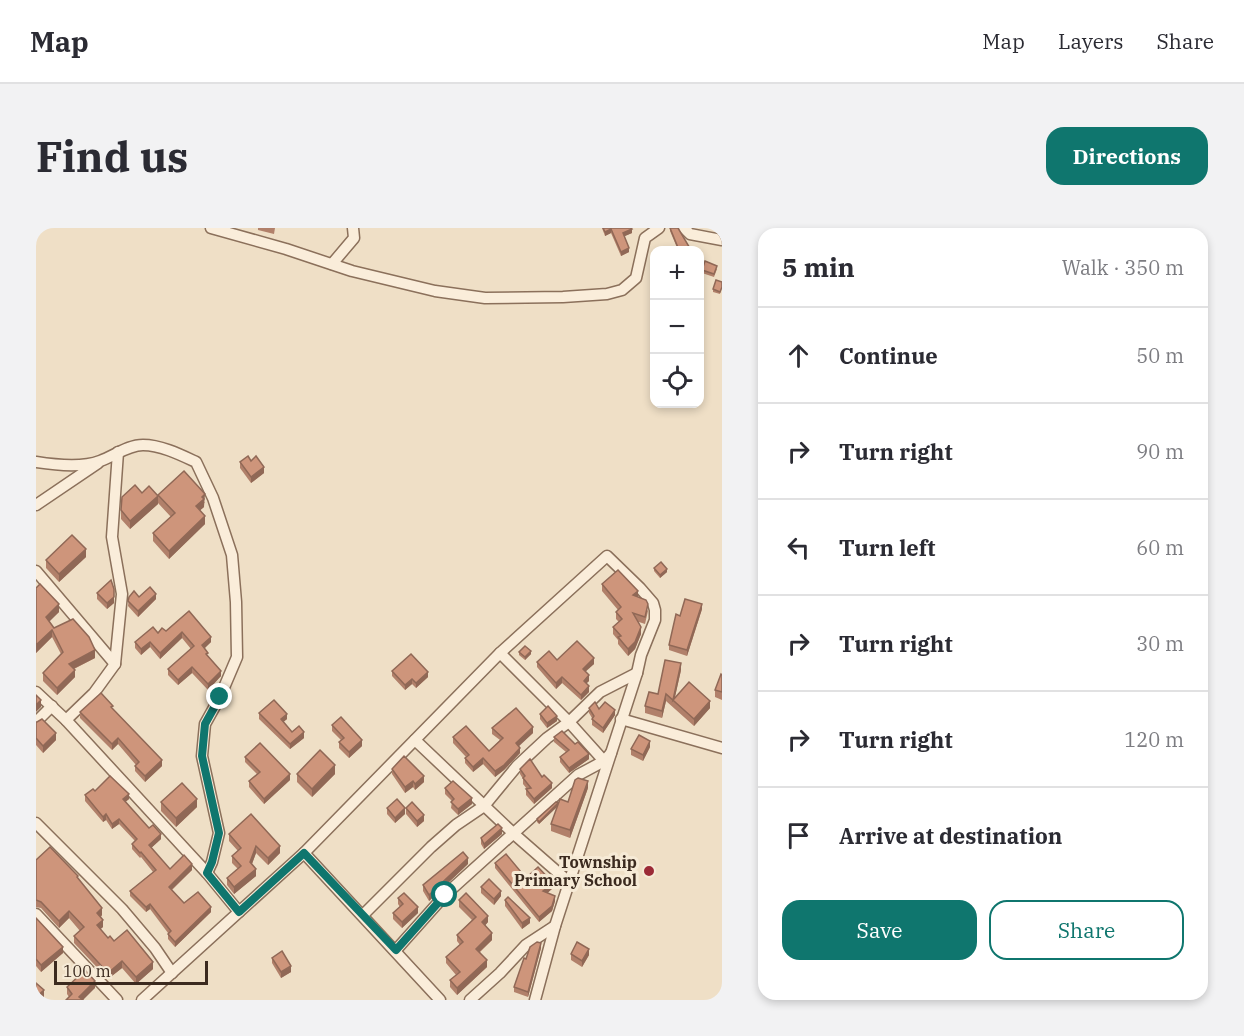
<!DOCTYPE html>
<meta charset="utf-8">
<style>
body{margin:0;font-family:"IBM Plex Serif",serif;background:#f2f2f3;color:#2b2b33}
.controls{position:absolute;right:18px;top:18px;display:grid;overflow:hidden;border-radius:12px;box-shadow:0 3px 9px #0003}
.controls button{width:54px;height:54px;display:grid;place-items:center;padding:0;border:0;border-bottom:2px solid #e1e1e2;background:#fff;color:#2b2b33;font:30px sans-serif}
.scale{position:absolute;left:18px;bottom:15px;width:154px;box-sizing:border-box;padding-left:6px;border:3px solid #3b2a1f;border-top:0;font-size:16px;line-height:21px;white-space:nowrap;color:#3b2a1f;-webkit-text-stroke:4px #f6ead6;paint-order:stroke}
.stop{position:absolute;width:18px;height:18px;margin:-14px;border:4px solid #0f766e;border-radius:50%;background:#fff}
.stop.end{background:#0f766e;border-color:#fff;box-shadow:0 2px 6px #0008}
.list{margin:0;padding:0;list-style:none}
h2{display:flex;justify-content:space-between;align-items:center;height:78px;margin:0;padding:0 24px;font-size:26px}
h2 small{font-size:20px;font-weight:400;color:#7c7c81}
.list li{display:grid;grid-template-columns:39px 1fr auto;gap:18px;align-items:center;box-sizing:border-box;height:96px;padding:0 24px;border-top:2px solid #e1e1e2}
.list b{display:block;font-size:22px;white-space:nowrap}
.list em{font-size:20px;font-style:normal;color:#7c7c81}
.actions{display:flex;gap:12px;padding:18px 24px}
.actions a{flex:1;padding:14px 0;border:2px solid #0f766e;border-radius:18px;text-align:center;font-size:21px;color:#0f766e}
.actions .main{background:#0f766e;color:#fff}
.icon{flex:none;width:33px;height:33px;fill:none;stroke:currentColor;stroke-width:2;stroke-linecap:round;stroke-linejoin:round}
.map{position:relative;flex:none;width:686px;height:772px;overflow:hidden;border-radius:18px}
header{display:flex;align-items:center;gap:36px;box-sizing:border-box;height:84px;padding:0 30px;background:#fff;border-bottom:2px solid #e1e1e2}
header strong{font-size:28px}
nav{display:flex;gap:33px;margin-inline-start:auto;font-size:21px}
.intro{display:flex;align-items:center;justify-content:space-between;box-sizing:border-box;height:144px;padding:0 36px}
h1{margin:0;font-size:42px}
.button{padding:15px 27px;border-radius:18px;background:#0f766e;color:#fff;font-size:21px;font-weight:700}
main{display:flex;gap:36px;padding:0 36px}
aside{flex:1;background:#fff;border-radius:18px;box-shadow:0 3px 9px #0003}
.map>svg:first-child{display:block}
.lines{fill:none;stroke-linecap:round;stroke-linejoin:round}
.street-casing{stroke:#8b705b;stroke-width:13}
.street{stroke:#faedda;stroke-width:10}
.wall{fill:#b1806a}
.shaded-wall{fill:#906856}
.building{fill:#ce957b;stroke:#906856;stroke-width:1.5}
.route{stroke:#0f766e;stroke-width:8}
.poi-dot{fill:#9b2a36;stroke:#f6ead6;stroke-width:2}
.labels{text-anchor:middle;stroke-width:6;stroke-linejoin:round;paint-order:stroke}
.poi-label{font-size:16px;font-weight:bold;fill:#3b2a1f;stroke:#f6ead6;text-anchor:end}
</style>
<header>
<strong>Map</strong>
<nav><a>Map</a><a>Layers</a><a>Share</a></nav>
</header>
<div class="intro"><h1>Find us</h1><a class="button">Directions</a></div>
<main>
<div class="map">
<svg width="686" height="772" viewBox="0 0 686 772">
<rect width="100%" height="100%" fill="#efdfc6"/>
<g class="lines">
<g class="street-casing">
<g id="street">
<polyline points="175,0 250,21 316,43 399,63 449,70 527,69 571,66 586,62 600,50 609,10 623,0"/>
<polyline points="648,0 654,6 686,12"/>
<polyline points="296,36 318,10 317,0"/>
<path d="M 0,234 C 19,237 46,240 64,233 C 78,228 92,217 107,217 C 125,217 145,227 160,234 L 177,270 L 196,327 L 200,374 L 201,429 L 184,469 L 169,496 L 166,528 L 183,605 L 176,634 L 171,645"/>
<polyline points="0,277 62,235"/>
<polyline points="0,343 79,436"/>
<polyline points="464,425 533,494 568,533"/>
<polyline points="0,464 30,492 171,645 203,684"/>
<polyline points="585,491 686,520"/>
<polyline points="30,492 58,465 79,436 86,366 76,309 82,224"/>
<polyline points="0,494 16,478"/>
<polyline points="379,512 478,606 534,655"/>
<polyline points="0,595 86,681 119,720 136,745"/>
<polyline points="268,625 404,772"/>
<polyline points="0,686 81,772"/>
<polyline points="327,687 395,619 420,597 448,578 481,538 511,510 533,494 564,464 601,445"/>
<polyline points="360,722 409,667 542,547 568,533 575,525"/>
<polyline points="106,772 268,625 464,425 571,328 604,360 617,375 619,382 619,392 605,427 601,445 519,698 499,772"/>
<polyline points="434,772 464,745 490,717 519,698"/>
</g>
</g>
<use href="#street" class="street"/>
</g>
<g class="wall">
<polygon points="222,0 239,0 238,6 222,2"/>
<polygon points="566,0 595,0 596,5 588,8 593,24 585,28 575,5 569,8"/>
<polygon points="634,0 655,22 642,22 634,3"/>
<polygon points="681,41 678,49 666,45 666,42"/>
<polygon points="686,54 684,66 677,64 677,61"/>
<polygon points="204,234 228,245 215,255 204,240"/>
<polygon points="106,265 169,274 168,275 168,279 164,282 169,296 133,331 117,313 117,305 135,289 122,275 122,276 94,301 85,291 85,282"/>
<polygon points="50,329 23,354 10,340 10,332"/>
<polygon points="618,340 631,344 624,350 618,343"/>
<polygon points="566,356 602,369 612,383 609,396 603,394 605,406 599,421 592,428 582,416 582,412 577,406 577,399 583,394 580,391 580,384 582,382 566,363"/>
<polygon points="0,360 23,384 13,393 18,400 59,430 38,441 39,449 21,467 7,453 7,445 25,426 16,409 0,425"/>
<polygon points="61,365 78,366 78,375 71,381 61,371"/>
<polygon points="93,369 103,369 120,371 102,389 92,378"/>
<polygon points="666,381 651,428 633,422 633,417 644,388"/>
<polygon points="153,383 175,414 168,420 172,428 185,448 172,462 156,445 142,457 132,447 132,441 155,421 146,410 124,431 114,419 105,427 99,420 99,414 122,405 130,403"/>
<polygon points="483,424 495,426 489,432 483,427"/>
<polygon points="521,432 558,436 549,443 553,453 550,455 553,464 545,472 526,455 520,461 501,439 501,434"/>
<polygon points="645,442 639,469 674,480 658,498 630,473 626,490 609,485 609,478 622,466"/>
<polygon points="356,443 392,449 380,460 376,456 369,462 356,448"/>
<polygon points="686,447 686,472 679,469 679,462"/>
<polygon points="553,480 563,481 579,487 567,505 556,497 556,490 553,485"/>
<polygon points="77,481 126,538 109,554 99,543 99,538 100,537 82,516 76,522 44,490 44,484"/>
<polygon points="223,485 251,491 247,494 256,504 268,510 254,521 223,491"/>
<polygon points="504,486 521,493 511,500 504,491"/>
<polygon points="0,494 20,512 7,525 0,517"/>
<polygon points="296,497 326,518 313,530 303,520 303,514 305,512 296,503"/>
<polygon points="456,500 497,505 482,518 484,525 468,542 459,549 447,536 437,544 429,535 429,530 430,529 417,515 417,509 453,523 464,512 456,506"/>
<polygon points="518,509 553,531 533,545 524,534 524,529 530,524 518,514"/>
<polygon points="614,519 607,533 595,527 595,521"/>
<polygon points="209,529 254,552 228,576 213,559 213,553 221,546 209,534"/>
<polygon points="356,541 388,554 379,562 377,559 369,565 356,546"/>
<polygon points="484,541 516,560 498,576 490,567 490,561 491,561 487,556 487,551 484,546"/>
<polygon points="261,546 299,546 276,569 261,554"/>
<polygon points="409,560 436,576 422,587 415,580 416,573 409,566"/>
<polygon points="552,560 534,610 515,603 515,596 522,578 503,596 501,594 501,591 522,577 532,574"/>
<polygon points="59,563 93,571 89,574 113,600 125,611 115,620 134,641 156,642 136,662 148,675 175,684 139,719 132,711 132,705 114,681 110,684 94,668 94,663 117,644 105,629 104,630 96,621 96,616 99,613 83,596 76,601 70,592 67,594 49,573 49,567"/>
<polygon points="125,574 161,579 140,599 125,583"/>
<polygon points="351,580 369,586 359,595 351,586"/>
<polygon points="370,580 388,593 381,599 370,586"/>
<polygon points="193,606 244,625 232,637 220,625 216,636 220,648 198,666 191,657 191,650 202,641 196,635 196,628 202,623 193,613"/>
<polygon points="466,606 448,621 445,616 445,610"/>
<polygon points="0,632 42,651 66,687 65,689 67,699 64,701 72,710 117,741 100,756 86,740 72,751 38,715 38,708 44,703 33,690 23,700 5,680 0,679"/>
<polygon points="459,635 490,650 517,660 511,665 519,673 516,683 503,694 459,640"/>
<polygon points="432,636 393,673 387,663 387,657"/>
<polygon points="445,659 465,668 458,677 445,665"/>
<polygon points="362,670 382,685 366,700 357,691 357,685 364,679 362,676"/>
<polygon points="423,672 452,694 449,697 456,712 444,724 451,739 421,767 414,759 414,752 420,747 410,735 410,729 424,717 421,713 421,707 436,692 423,679"/>
<polygon points="469,672 494,695 486,701 469,678"/>
<polygon points="0,690 27,725 5,744 0,738"/>
<polygon points="505,720 492,769 478,764 478,759 490,731"/>
<polygon points="535,726 553,727 546,739 535,732"/>
<polygon points="236,730 255,744 245,750 236,735"/>
<polygon points="31,759 59,760 33,769 31,766"/>
</g>
<g class="shaded-wall">
<polygon points="575,1 575,5 569,8 569,4"/>
<polygon points="596,1 596,5 587,9 587,5"/>
<polygon points="593,20 593,24 585,28 585,24"/>
<polygon points="228,239 228,245 215,255 215,249"/>
<polygon points="169,266 168,279 160,286 160,278 166,269"/>
<polygon points="122,268 122,276 94,301 94,293"/>
<polygon points="169,288 169,296 133,331 133,323"/>
<polygon points="50,321 50,329 23,354 23,346"/>
<polygon points="631,341 631,344 624,350 624,347"/>
<polygon points="78,361 78,375 71,381 71,375"/>
<polygon points="602,363 602,369 597,367"/>
<polygon points="120,366 120,371 102,389 102,383"/>
<polygon points="23,376 23,384 10,397 10,389"/>
<polygon points="666,376 666,381 651,428 651,422"/>
<polygon points="605,399 605,406 599,421 592,428 592,421"/>
<polygon points="16,402 16,409 0,425 0,417"/>
<polygon points="146,404 146,410 124,431 124,425"/>
<polygon points="175,409 175,414 166,423 166,417"/>
<polygon points="114,414 114,419 105,427 105,421"/>
<polygon points="59,422 59,430 33,443 33,436"/>
<polygon points="495,423 495,426 489,432 489,429"/>
<polygon points="558,430 558,436 547,446 547,441"/>
<polygon points="645,435 645,442 638,473 637,472"/>
<polygon points="156,439 156,445 142,457 142,452"/>
<polygon points="39,442 39,449 21,467 21,460"/>
<polygon points="185,443 185,448 172,462 172,456"/>
<polygon points="392,444 392,449 380,460 380,455"/>
<polygon points="553,447 553,453 548,458 548,453"/>
<polygon points="526,449 526,455 520,461 520,455"/>
<polygon points="376,451 376,456 369,462 369,457"/>
<polygon points="553,458 553,464 545,472 545,467"/>
<polygon points="630,466 630,473 626,490 626,483"/>
<polygon points="5,472 5,479 0,484 0,477"/>
<polygon points="674,473 674,480 658,498 658,491"/>
<polygon points="579,482 579,487 567,505 567,500"/>
<polygon points="251,486 251,491 245,496 245,491"/>
<polygon points="521,488 521,493 511,500 511,495"/>
<polygon points="497,499 497,505 480,521 480,515"/>
<polygon points="268,504 268,510 254,521 254,516"/>
<polygon points="20,505 20,512 7,525 7,518"/>
<polygon points="82,510 82,516 76,522 76,516"/>
<polygon points="326,512 326,518 313,530 313,524"/>
<polygon points="614,513 614,519 607,533 607,527"/>
<polygon points="484,520 484,525 468,542 459,549 459,543"/>
<polygon points="553,526 553,531 533,545 533,540"/>
<polygon points="447,530 447,536 437,544 437,539"/>
<polygon points="126,532 126,538 109,554 109,548"/>
<polygon points="299,537 299,546 276,569 276,561"/>
<polygon points="254,546 254,552 228,576 228,571"/>
<polygon points="388,548 388,554 379,562 379,556"/>
<polygon points="377,553 377,559 369,565 369,559"/>
<polygon points="552,553 552,560 534,610 534,602"/>
<polygon points="516,555 516,560 498,576 498,571"/>
<polygon points="93,566 93,571 87,576 87,571"/>
<polygon points="436,570 436,576 422,587 422,581"/>
<polygon points="161,571 161,579 140,599 140,590"/>
<polygon points="522,575 522,578 503,596 503,594"/>
<polygon points="369,580 369,586 359,595 359,590"/>
<polygon points="70,586 70,592 67,594 67,589"/>
<polygon points="388,587 388,593 381,599 381,593"/>
<polygon points="83,591 83,596 76,601 76,596"/>
<polygon points="466,600 466,606 448,621 448,616"/>
<polygon points="125,606 125,611 113,622 113,617"/>
<polygon points="220,618 220,625 214,641 214,634"/>
<polygon points="244,618 244,625 232,637 232,630"/>
<polygon points="432,630 432,636 393,673 393,667"/>
<polygon points="156,636 156,642 133,664 133,659"/>
<polygon points="220,641 220,648 198,666 198,659"/>
<polygon points="517,655 517,660 507,669 507,663"/>
<polygon points="465,663 465,668 458,677 458,671"/>
<polygon points="519,668 519,673 516,683 503,694 503,689"/>
<polygon points="114,676 114,681 110,684 110,679"/>
<polygon points="175,679 175,684 139,719 139,714"/>
<polygon points="382,679 382,685 366,700 366,694"/>
<polygon points="66,680 66,687 61,692 61,685"/>
<polygon points="33,683 33,690 23,700 23,693"/>
<polygon points="452,688 452,694 446,701 446,694"/>
<polygon points="494,690 494,695 486,701 486,695"/>
<polygon points="67,692 67,699 61,704 61,697"/>
<polygon points="456,705 456,712 440,727 440,721"/>
<polygon points="505,715 505,720 492,769 492,764"/>
<polygon points="27,719 27,725 5,744 5,737"/>
<polygon points="553,721 553,727 546,739 546,733"/>
<polygon points="451,732 451,739 421,767 421,760"/>
<polygon points="86,733 86,740 72,751 72,745"/>
<polygon points="117,734 117,741 100,756 100,749"/>
<polygon points="255,738 255,744 245,750 245,744"/>
<polygon points="59,753 59,760 47,772 43,769"/>
<polygon points="8,762 8,769 4,772 0,772 0,769"/>
</g>
<g class="building">
<polygon points="567,0 595,0 596,1 587,5 593,20 585,24 575,1 569,4"/>
<polygon points="634,0 642,0 655,22 643,22"/>
<polygon points="669,33 681,38 678,46 666,42"/>
<polygon points="680,52 686,54 686,59 684,64 677,61"/>
<polygon points="212,228 215,233 220,228 228,239 215,249 204,234"/>
<polygon points="148,243 169,266 166,269 168,271 160,278 169,288 133,323 117,305 139,285 122,267"/>
<polygon points="99,257 106,265 113,258 122,268 94,293 85,282 86,269"/>
<polygon points="36,307 50,321 23,346 10,332"/>
<polygon points="625,334 631,341 624,347 618,340"/>
<polygon points="582,342 602,363 597,367 610,372 612,376 609,389 597,385 605,399 599,414 592,421 582,409 585,408 577,399 586,391 580,384 585,379 566,356"/>
<polygon points="75,352 78,361 78,369 71,375 61,365"/>
<polygon points="4,356 23,376 10,389 18,400 37,391 53,409 59,422 33,436 39,442 21,460 7,445 27,424 16,402 0,417 0,360"/>
<polygon points="114,359 120,366 102,383 92,373 93,369 98,363 103,369"/>
<polygon points="649,371 666,376 651,422 633,417 640,386 644,388"/>
<polygon points="153,383 175,409 166,417 172,425 170,426 185,443 172,456 156,439 142,452 132,441 158,418 146,404 124,425 114,414 105,421 99,414 117,399 122,405 126,400 130,403"/>
<polygon points="541,413 558,430 547,441 553,447 548,453 553,458 545,467 526,449 520,455 501,434 513,423 521,432"/>
<polygon points="489,418 495,423 489,429 483,424"/>
<polygon points="375,426 392,444 380,455 376,451 369,457 356,443"/>
<polygon points="629,432 645,435 637,472 653,454 674,473 658,491 630,466 626,483 609,478 613,464 622,466"/>
<polygon points="685,446 686,447 686,464 679,462"/>
<polygon points="65,465 77,478 75,479 126,532 109,548 99,538 103,534 82,510 76,516 44,484"/>
<polygon points="0,467 5,472 0,477"/>
<polygon points="238,472 251,486 245,491 256,504 263,498 268,504 254,516 223,485"/>
<polygon points="559,474 563,481 569,474 579,482 567,500 556,491 558,488 553,480"/>
<polygon points="512,478 521,488 511,495 504,486"/>
<polygon points="480,480 497,499 480,515 484,520 468,537 459,543 447,530 437,539 429,530 433,527 417,509 430,498 453,523 467,510 456,500"/>
<polygon points="305,489 326,512 313,524 303,514 308,510 296,497"/>
<polygon points="6,491 20,505 7,518 0,510 0,494 1,494"/>
<polygon points="526,503 539,516 542,514 553,526 533,540 524,529 533,522 518,509"/>
<polygon points="603,507 614,513 607,527 595,521"/>
<polygon points="224,515 254,546 228,571 213,553 224,544 209,529"/>
<polygon points="284,522 299,537 276,561 261,546"/>
<polygon points="368,528 388,548 379,556 377,553 369,559 356,541"/>
<polygon points="494,531 506,549 508,547 516,555 498,571 490,561 495,560 487,550 489,548 484,541"/>
<polygon points="74,548 93,566 87,571 113,600 117,597 125,606 113,617 134,641 148,627 156,636 133,659 148,675 162,664 175,679 139,714 132,706 135,703 114,676 110,679 94,663 120,642 105,624 104,625 96,616 101,611 83,591 76,596 70,586 67,589 49,567 57,561 59,563"/>
<polygon points="542,550 552,553 534,602 515,596 524,571 532,574 539,552"/>
<polygon points="417,553 436,570 422,581 415,574 418,571 409,560"/>
<polygon points="146,555 161,571 140,590 125,574"/>
<polygon points="361,571 369,580 359,590 351,580"/>
<polygon points="376,574 388,587 381,593 370,580"/>
<polygon points="520,574 522,575 503,594 501,591"/>
<polygon points="215,586 244,618 232,630 220,618 214,634 220,641 198,659 191,650 205,638 196,628 205,620 193,606"/>
<polygon points="462,596 466,600 448,616 445,610"/>
<polygon points="14,619 42,648 41,649 66,680 61,685 67,692 61,697 72,710 74,708 78,713 91,702 117,734 100,749 86,733 72,745 38,708 48,699 33,683 23,693 5,674 0,672 0,632"/>
<polygon points="427,624 432,630 393,667 387,657"/>
<polygon points="470,626 490,650 502,639 517,655 507,663 519,668 516,678 503,689 459,635"/>
<polygon points="453,651 465,663 458,671 445,659"/>
<polygon points="368,665 382,679 366,694 357,685 367,676 362,670"/>
<polygon points="430,665 452,688 446,694 456,705 440,721 451,732 421,760 414,752 424,744 410,729 427,714 421,707 440,689 423,672"/>
<polygon points="472,669 494,690 486,695 469,672"/>
<polygon points="0,690 27,719 5,737 0,731"/>
<polygon points="501,714 505,715 492,764 478,759 488,730 490,731 494,719"/>
<polygon points="541,714 553,721 546,733 535,726"/>
<polygon points="246,723 255,738 245,744 236,730"/>
<polygon points="49,742 59,753 43,769 47,772 30,772 36,766 31,759"/>
<polygon points="0,755 8,762 0,769"/>
</g>
<g class="lines">
<polyline class="route" points="184,469 169,496 166,528 183,605 176,634 171,645 203,684 268,625 360,722 409,667"/>
</g>
<circle class="poi-dot" cx="613" cy="643" r="6"/>
<g class="labels">
<g class="poi-label">
<text x="601" y="640">Township<tspan x="601" dy="18">Primary School</tspan></text>
</g>
</g>
</svg>
<div class="controls">
<button>+</button>
<button>−</button>
<button><svg class="icon" aria-label="locate" viewBox="0 0 24 24"><circle cx="12" cy="12" r="6"/><path d="M12 2v4M12 18v4M2 12h4M18 12h4"/></svg></button>
</div>
<div class="scale">100 m</div>
<div class="stop" style="left:409px;top:667px"></div>
<div class="stop end" style="left:184px;top:469px"></div>
</div>
<aside>
<h2>5 min<small>Walk · 350 m</small></h2>
<ul class="list">
<li><svg class="icon" aria-label="ahead" viewBox="0 0 24 24"><path d="M12 20V5M6 11l6-6 6 6"/></svg><div><b>Continue</b></div><em>50 m</em></li>
<li><svg class="icon" aria-label="right" viewBox="0 0 24 24"><path d="M7 20v-9h11M14 6l5 5-5 5"/></svg><div><b>Turn right</b></div><em>90 m</em></li>
<li><svg class="icon" aria-label="left" viewBox="0 0 24 24"><path d="M17 20v-9H6M10 6l-5 5 5 5"/></svg><div><b>Turn left</b></div><em>60 m</em></li>
<li><svg class="icon" aria-label="right" viewBox="0 0 24 24"><path d="M7 20v-9h11M14 6l5 5-5 5"/></svg><div><b>Turn right</b></div><em>30 m</em></li>
<li><svg class="icon" aria-label="right" viewBox="0 0 24 24"><path d="M7 20v-9h11M14 6l5 5-5 5"/></svg><div><b>Turn right</b></div><em>120 m</em></li>
<li><svg class="icon" aria-label="arrive" viewBox="0 0 24 24"><path d="M6 21V4h12l-3 4 3 4H6"/></svg><div><b>Arrive at destination</b></div></li>
</ul>
<div class="actions"><a class="main">Save</a><a>Share</a></div>
</aside>
</main>
